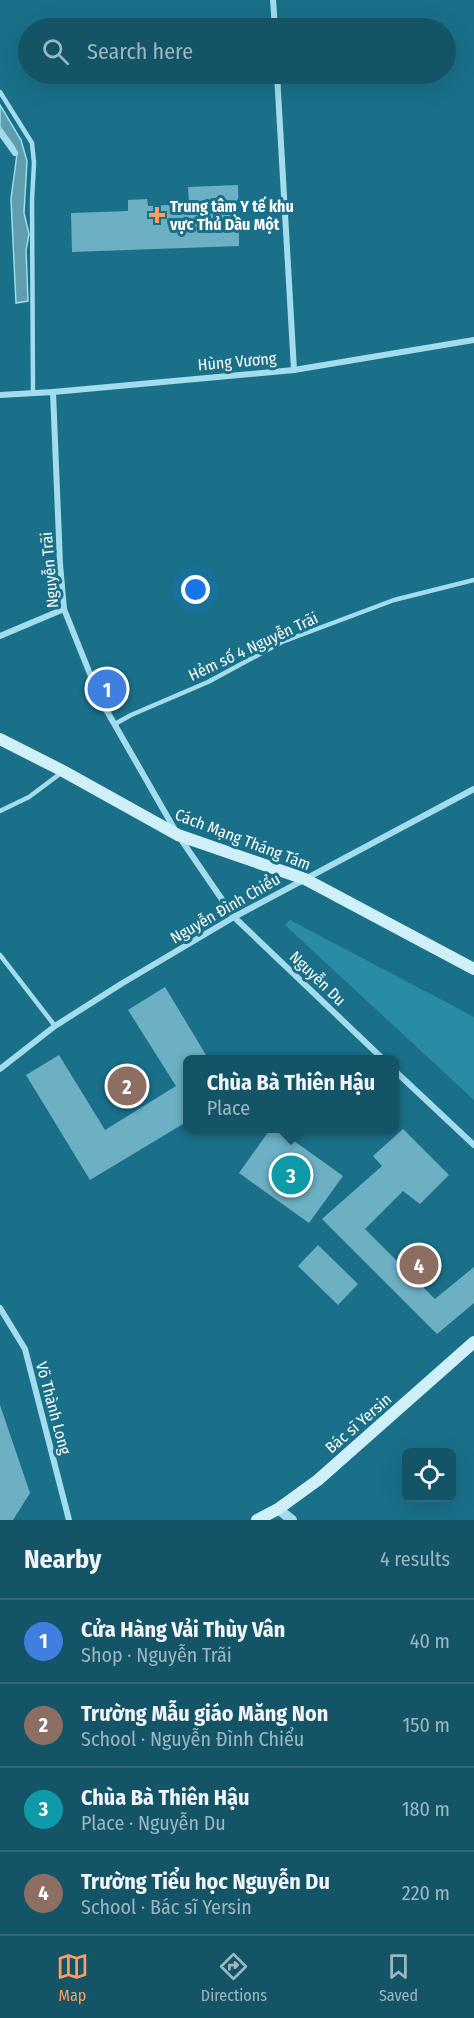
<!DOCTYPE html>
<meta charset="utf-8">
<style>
body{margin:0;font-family:"Fira Sans Condensed",sans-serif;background:#215e70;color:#f1f3f6}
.controls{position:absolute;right:18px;bottom:18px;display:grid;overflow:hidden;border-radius:9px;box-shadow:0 6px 24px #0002}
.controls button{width:54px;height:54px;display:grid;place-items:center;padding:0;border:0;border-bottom:2px solid #336a7b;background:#145467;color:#f1f3f6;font:30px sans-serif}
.you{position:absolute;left:196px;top:590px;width:21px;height:21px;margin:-15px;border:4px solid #fff;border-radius:50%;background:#1a73e8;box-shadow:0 0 0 9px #1a73e833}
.badge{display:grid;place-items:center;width:39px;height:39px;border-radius:50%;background:#ff9c5f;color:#fff;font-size:20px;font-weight:700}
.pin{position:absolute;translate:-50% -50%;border:3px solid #fff;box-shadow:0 2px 6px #0006}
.popup{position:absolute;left:183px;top:1055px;width:216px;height:78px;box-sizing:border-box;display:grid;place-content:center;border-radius:9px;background:#145467;filter:drop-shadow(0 2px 4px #0005);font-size:20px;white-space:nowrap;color:#9db7c0}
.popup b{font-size:22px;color:#f1f3f6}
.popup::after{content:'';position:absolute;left:50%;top:100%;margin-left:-12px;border:12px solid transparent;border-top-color:#145467}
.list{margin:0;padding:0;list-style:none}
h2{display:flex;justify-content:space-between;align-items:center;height:78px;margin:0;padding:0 24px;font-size:26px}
h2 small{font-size:20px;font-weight:400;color:#9db7c0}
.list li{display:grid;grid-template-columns:39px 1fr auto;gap:18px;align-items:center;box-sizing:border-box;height:84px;padding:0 24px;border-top:2px solid #336a7b}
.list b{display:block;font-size:22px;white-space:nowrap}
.list p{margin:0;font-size:20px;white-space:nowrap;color:#9db7c0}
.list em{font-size:20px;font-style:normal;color:#9db7c0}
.icon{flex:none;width:33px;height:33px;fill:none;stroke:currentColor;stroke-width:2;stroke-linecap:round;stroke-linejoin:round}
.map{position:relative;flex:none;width:474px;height:1520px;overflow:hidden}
.search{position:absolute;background:#145467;box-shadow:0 6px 24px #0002;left:18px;right:18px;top:18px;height:66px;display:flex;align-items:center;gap:15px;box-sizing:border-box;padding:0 21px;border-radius:33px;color:#9db7c0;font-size:22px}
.sheet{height:414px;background:#145467}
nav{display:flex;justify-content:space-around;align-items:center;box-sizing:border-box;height:84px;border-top:2px solid #336a7b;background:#145467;font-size:16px;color:#9db7c0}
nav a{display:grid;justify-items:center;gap:3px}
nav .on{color:#ff9c5f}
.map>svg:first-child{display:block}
.green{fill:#2a8ba5}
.water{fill:#609dad;stroke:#96ddef;stroke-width:1.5}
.building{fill:#6db0c4}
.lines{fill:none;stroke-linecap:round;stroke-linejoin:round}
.service{stroke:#a3dded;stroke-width:4.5}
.minor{stroke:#a3dded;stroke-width:6}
.tertiary{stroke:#a3dded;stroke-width:10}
.secondary{stroke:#d0f0f9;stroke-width:12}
.poi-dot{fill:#ff9c5f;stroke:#1a7089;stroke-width:2}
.labels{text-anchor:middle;stroke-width:6;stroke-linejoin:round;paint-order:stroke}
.poi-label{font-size:16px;font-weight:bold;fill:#fff;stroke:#1a7089;text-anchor:start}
.street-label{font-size:16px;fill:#fff;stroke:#1a7089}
</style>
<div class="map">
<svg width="474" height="1520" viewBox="0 0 474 1520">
<rect width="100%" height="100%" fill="#1a7089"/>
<polygon class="green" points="290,920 474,1017 474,1100 285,925"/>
<polygon class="water" points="0,105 21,140 27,161 24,213 29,234 26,250 28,301 16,303 11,199 17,154 14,146 0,127"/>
<g class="building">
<polygon points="238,185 239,246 72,252 71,213 128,211 128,200 147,199 148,206 189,204 188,187"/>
<polygon points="165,987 209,1060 188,1060 188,1121 90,1180 26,1075 59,1055 105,1130 176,1086 128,1010"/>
<polygon points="271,1128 276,1128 343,1176 309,1223 239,1173"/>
<polygon points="403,1129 449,1175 420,1204 403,1191 365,1229 435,1299 474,1267 474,1303 437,1334 322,1219 382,1166 373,1156"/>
<polygon points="318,1245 358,1284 338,1305 298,1266"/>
<polygon points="0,1405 30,1493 13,1520 0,1520"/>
</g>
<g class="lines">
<g class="service">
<polyline points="0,92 32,143 34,163 32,200 33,393"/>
<polyline points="115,724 131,715 208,682 282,642 394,600 474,580"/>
<polyline points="0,811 29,797 61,773"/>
<polyline points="0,955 55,1026"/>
</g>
<g class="minor">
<polyline points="273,0 275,28"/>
<polyline points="277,74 294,370"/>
<polyline points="0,132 15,153"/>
<polyline points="53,392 60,564 64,609 100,699 175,830"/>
<polyline points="0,395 53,392 294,370 474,340"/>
<polyline points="0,636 64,609"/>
<polyline points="180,838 234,917 384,1060"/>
<polyline points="0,1069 55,1026 121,984 234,917 474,789"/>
<polyline points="394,1070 474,1145"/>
<polyline points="0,1308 25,1349 69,1520"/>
</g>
<polyline class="tertiary" points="278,1509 292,1520"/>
<g class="secondary">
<polyline points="0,739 63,771 178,835 305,879 474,969"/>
<polyline points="257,1520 278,1509 318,1480 474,1342"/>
</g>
</g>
<path class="poi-dot" d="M154 206h6v6h6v6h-6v6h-6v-6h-6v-6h6z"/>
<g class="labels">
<g class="poi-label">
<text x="170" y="212">Trung tâm Y tế khu<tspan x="170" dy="18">vực Thủ Dầu Một</tspan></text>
</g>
<g class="street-label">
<text transform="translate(237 361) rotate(-5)" y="6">Hùng Vương</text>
<text transform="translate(49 570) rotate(-95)" y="6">Nguyễn Trãi</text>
<text transform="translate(253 646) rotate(-25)" y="6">Hẻm số 4 Nguyễn Trãi</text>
<text transform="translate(243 839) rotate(21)" y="6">Cách Mạng Tháng Tám</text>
<text transform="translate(225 908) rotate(-30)" y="6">Nguyễn Đình Chiểu</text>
<text transform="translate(318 978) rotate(44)" y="6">Nguyễn Du</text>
<text transform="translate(54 1408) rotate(75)" y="6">Võ Thành Long</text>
<text transform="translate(358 1423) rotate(-41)" y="6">Bác sĩ Yersin</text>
</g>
</g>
</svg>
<div class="controls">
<button><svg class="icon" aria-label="locate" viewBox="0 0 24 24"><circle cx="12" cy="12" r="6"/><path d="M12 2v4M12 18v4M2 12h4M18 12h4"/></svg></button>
</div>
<div class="you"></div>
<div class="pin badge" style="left:107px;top:689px;background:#3f7fe0">1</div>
<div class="pin badge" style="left:127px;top:1086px;background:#8d6e63">2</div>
<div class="pin badge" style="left:291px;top:1175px;background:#0f9aa8">3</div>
<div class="popup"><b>Chùa Bà Thiên Hậu</b>Place</div>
<div class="pin badge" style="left:419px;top:1265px;background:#8d6e63">4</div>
<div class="search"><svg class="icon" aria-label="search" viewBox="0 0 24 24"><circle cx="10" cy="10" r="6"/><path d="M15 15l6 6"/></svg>Search here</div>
</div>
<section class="sheet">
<h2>Nearby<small>4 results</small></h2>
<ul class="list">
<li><span class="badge" style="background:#3f7fe0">1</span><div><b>Cửa Hàng Vải Thùy Vân</b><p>Shop · Nguyễn Trãi</p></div><em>40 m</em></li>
<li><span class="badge" style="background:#8d6e63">2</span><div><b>Trường Mẫu giáo Măng Non</b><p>School · Nguyễn Đình Chiểu</p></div><em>150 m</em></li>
<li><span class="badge" style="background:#0f9aa8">3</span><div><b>Chùa Bà Thiên Hậu</b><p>Place · Nguyễn Du</p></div><em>180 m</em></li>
<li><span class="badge" style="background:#8d6e63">4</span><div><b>Trường Tiểu học Nguyễn Du</b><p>School · Bác sĩ Yersin</p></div><em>220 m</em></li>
</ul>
</section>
<nav>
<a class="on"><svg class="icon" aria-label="map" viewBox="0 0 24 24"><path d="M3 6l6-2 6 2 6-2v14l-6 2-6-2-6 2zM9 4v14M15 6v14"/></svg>Map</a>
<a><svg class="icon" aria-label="directions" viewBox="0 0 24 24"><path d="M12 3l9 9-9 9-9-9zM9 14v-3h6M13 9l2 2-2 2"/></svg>Directions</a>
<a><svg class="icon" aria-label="saved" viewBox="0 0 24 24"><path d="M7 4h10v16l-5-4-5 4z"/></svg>Saved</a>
</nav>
